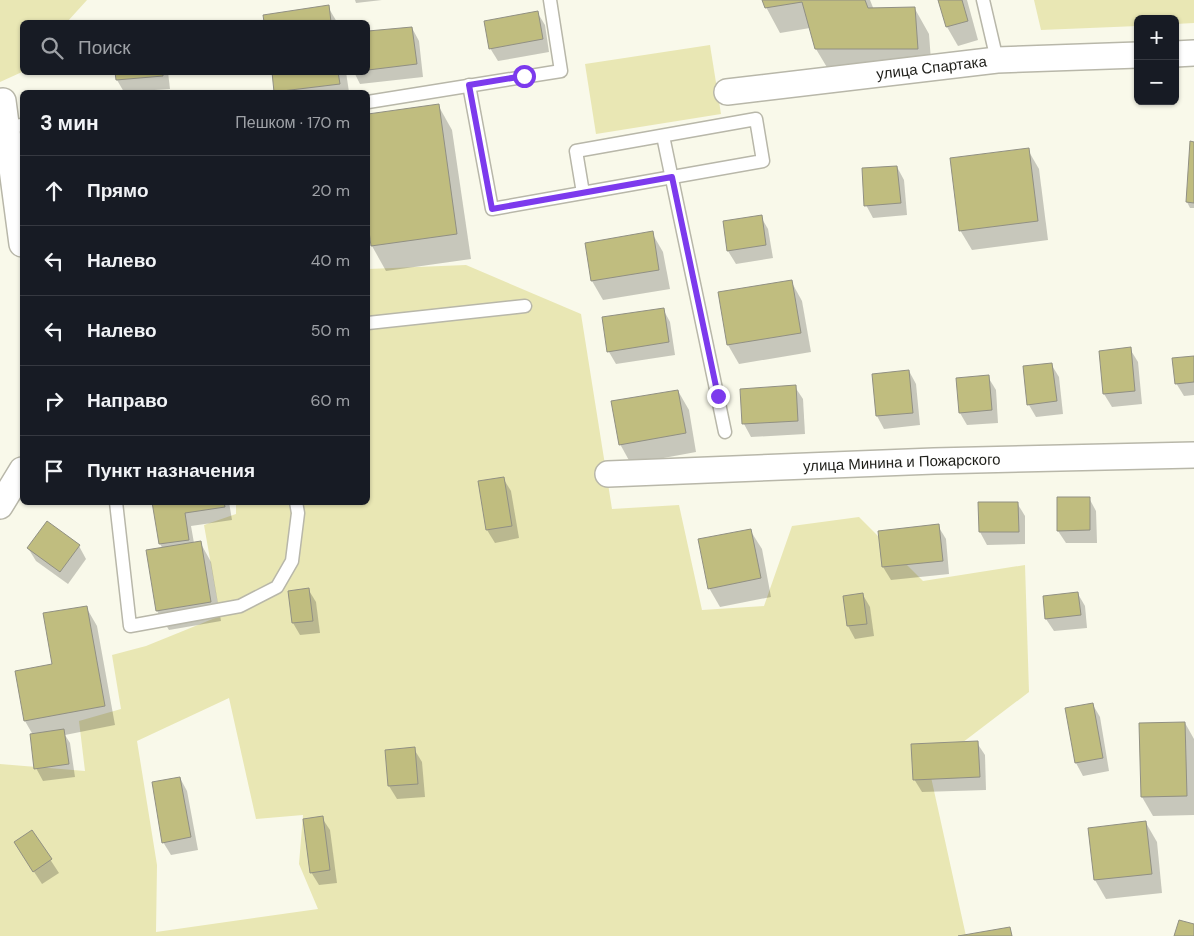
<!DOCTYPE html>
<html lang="ru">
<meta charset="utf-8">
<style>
body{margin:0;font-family:"DM Sans",sans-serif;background:#20242c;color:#f1f3f6}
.controls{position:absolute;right:15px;top:15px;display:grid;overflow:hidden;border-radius:8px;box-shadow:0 1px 4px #0004}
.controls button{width:45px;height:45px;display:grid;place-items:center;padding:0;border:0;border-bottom:1px solid #363941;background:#171b24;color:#f1f3f6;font:25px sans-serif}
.stop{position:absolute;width:15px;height:15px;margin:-11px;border:4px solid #7c3aed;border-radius:50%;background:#fff}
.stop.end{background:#7c3aed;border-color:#fff;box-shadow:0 1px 5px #0008}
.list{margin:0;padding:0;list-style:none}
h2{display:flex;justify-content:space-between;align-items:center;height:65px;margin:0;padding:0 20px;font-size:21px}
h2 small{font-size:16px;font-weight:400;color:#9ea1a6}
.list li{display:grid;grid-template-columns:32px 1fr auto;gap:15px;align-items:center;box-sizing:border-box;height:70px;padding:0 20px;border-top:1px solid #363941}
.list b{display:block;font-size:19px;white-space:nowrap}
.list em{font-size:16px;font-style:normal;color:#9ea1a6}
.icon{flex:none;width:28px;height:28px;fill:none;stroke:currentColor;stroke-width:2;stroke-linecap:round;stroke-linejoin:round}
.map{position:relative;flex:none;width:1194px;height:936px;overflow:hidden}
.search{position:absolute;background:#171b24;box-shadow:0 1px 4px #0004;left:20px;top:20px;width:350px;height:55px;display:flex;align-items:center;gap:12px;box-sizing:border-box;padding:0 18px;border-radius:8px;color:#9ea1a6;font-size:19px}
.panel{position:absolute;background:#171b24;box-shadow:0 1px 4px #0004;left:20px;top:90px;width:350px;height:415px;border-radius:8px}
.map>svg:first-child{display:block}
.green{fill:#e9e7b4;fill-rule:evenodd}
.shadow{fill:#0003}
.building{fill:#c0bd7f;stroke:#919083}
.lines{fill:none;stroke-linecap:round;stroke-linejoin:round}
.lane-casing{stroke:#b8b7a9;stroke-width:15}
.street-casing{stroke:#b8b7a9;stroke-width:28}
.lane{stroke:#fff;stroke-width:12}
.street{stroke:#fff;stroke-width:25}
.route{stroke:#7c3aed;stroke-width:6}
.labels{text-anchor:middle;stroke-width:4.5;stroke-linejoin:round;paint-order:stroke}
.street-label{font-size:15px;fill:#1e1e19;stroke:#fff}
</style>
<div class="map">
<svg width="1194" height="936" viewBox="0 0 1194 936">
<rect width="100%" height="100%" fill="#f9f9ea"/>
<g class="green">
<polygon points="0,0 87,0 67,22 22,22 22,72 0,82"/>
<polygon points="1034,0 1194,0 1194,23 1175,24 1175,19 1138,19 1138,26 1041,30"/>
<polygon points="710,45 721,114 596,134 585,64"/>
<path d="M 466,265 L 581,314 L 612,509 L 679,505 L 702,610 L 764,606 L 792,526 L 859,517 L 923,581 L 1025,565 L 1029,692 L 929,768 L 966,936 L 0,936 L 0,764 L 85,771 L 79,721 L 121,709 L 112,655 L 146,646 L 220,616 L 204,525 L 236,514 L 236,503 L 368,502 L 368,269 ZM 229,698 L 256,819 L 303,815 L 299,864 L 318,909 L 156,932 L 157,865 L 137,741 Z"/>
</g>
<g class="shadow">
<polygon points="355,0 382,0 356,3"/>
<polygon points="764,0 870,0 874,10 915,9 929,34 932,74 831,74 816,49 810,28 780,33 766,7"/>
<polygon points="939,0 967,0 978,40 958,46 947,27"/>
<polygon points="328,7 337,22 266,22 265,16"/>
<polygon points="537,12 545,25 549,52 498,61 490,48"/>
<polygon points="412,28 419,41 423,77 360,84 354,72 368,72 368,33"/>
<polygon points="116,72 168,72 170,89 124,92 117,80"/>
<polygon points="273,72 346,72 349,92 276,92"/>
<polygon points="438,105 452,130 471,259 386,271 372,246 368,215 368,115"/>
<polygon points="1194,143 1194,208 1190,208 1187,202"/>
<polygon points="1028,150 1039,169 1048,240 972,250 960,230"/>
<polygon points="897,167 904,180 907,215 873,218 866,205"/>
<polygon points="761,217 768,229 773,258 736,264 728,251 724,222"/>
<polygon points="652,233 663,252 670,289 603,300 592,281"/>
<polygon points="791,281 802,301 811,352 739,364 728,345"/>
<polygon points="663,309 670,322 675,355 616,364 609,352"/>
<polygon points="1130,349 1138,362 1142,404 1112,407 1104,394"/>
<polygon points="1194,357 1194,395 1184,396 1176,383"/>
<polygon points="1051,364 1059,377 1063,414 1036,417 1029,405"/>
<polygon points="909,371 916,384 920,425 884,429 877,416"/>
<polygon points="988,377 996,390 998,423 967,425 960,413"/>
<polygon points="795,387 803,399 805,434 751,437 744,424 742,390"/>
<polygon points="678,391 689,410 696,452 631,464 620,444"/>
<polygon points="503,478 511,491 519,538 495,543 487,530"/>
<polygon points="1089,498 1096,511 1097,543 1066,543 1058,531"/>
<polygon points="154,502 229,502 232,520 191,526 194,543 200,542 211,562 221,621 169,630 157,611 147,551 163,549 160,544"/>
<polygon points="1017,503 1025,516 1025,544 987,545 980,532"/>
<polygon points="938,526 946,539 949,574 891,580 883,567 880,532"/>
<polygon points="750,530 762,549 771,597 720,607 709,588"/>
<polygon points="79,546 86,559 68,584 36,561 28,548"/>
<polygon points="308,589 316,602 320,633 300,635 293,623"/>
<polygon points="1078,594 1085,606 1087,628 1054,631 1046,619"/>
<polygon points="863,595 870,607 874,636 855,639 848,626"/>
<polygon points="86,607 97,626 115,725 65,735 70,743 75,777 43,781 36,768 33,735 25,721"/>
<polygon points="1093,705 1100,717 1109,771 1083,776 1076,763 1066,709"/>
<polygon points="1185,723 1194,739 1194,815 1153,816 1142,797"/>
<polygon points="977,743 985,755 986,790 922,792 914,779"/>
<polygon points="414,749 422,762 425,797 397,799 389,786"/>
<polygon points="180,778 187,791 198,850 171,855 163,842"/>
<polygon points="322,818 330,830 337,883 319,885 311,872"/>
<polygon points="1146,823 1157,842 1162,893 1106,899 1095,880"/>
<polygon points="32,832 59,873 42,884 23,855"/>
</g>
<g class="building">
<polygon points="762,0 865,0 868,8 915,7 918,49 815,49 802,2 765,8"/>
<polygon points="938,0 962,0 968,21 946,27"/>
<polygon points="329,5 331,22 264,22 263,15"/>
<polygon points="538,11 543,39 489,49 484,21"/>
<polygon points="412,27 417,64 368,70 368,31"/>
<polygon points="115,72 163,72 163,76 116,80"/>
<polygon points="272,72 338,72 340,84 274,92"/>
<polygon points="439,104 457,234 371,246 368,224 368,114"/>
<polygon points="1190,141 1194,142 1194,203 1186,202"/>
<polygon points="1029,148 1038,221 959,231 950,158"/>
<polygon points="897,166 901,203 864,206 862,168"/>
<polygon points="762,215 766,245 727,251 723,221"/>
<polygon points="653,231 659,270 591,281 585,243"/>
<polygon points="792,280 801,333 727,345 718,292"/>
<polygon points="664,308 669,342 607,352 602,317"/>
<polygon points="1131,347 1135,391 1103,394 1099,351"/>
<polygon points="1194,356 1194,382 1175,384 1172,358"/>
<polygon points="1052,363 1057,401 1027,405 1023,366"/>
<polygon points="909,370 913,413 876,416 872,374"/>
<polygon points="989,375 992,410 959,413 956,378"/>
<polygon points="796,385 798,421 742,424 740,389"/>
<polygon points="678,390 686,433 619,445 611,401"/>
<polygon points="504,477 512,526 486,530 478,481"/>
<polygon points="1057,497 1090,497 1090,530 1057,531"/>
<polygon points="152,502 224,502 225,507 185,513 189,540 159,544"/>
<polygon points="978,502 1018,502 1019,532 979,532"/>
<polygon points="47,521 80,545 60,572 27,548"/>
<polygon points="939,524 943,561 882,567 878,531"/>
<polygon points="751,529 761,578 708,589 698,539"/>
<polygon points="201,541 211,602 156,611 146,550"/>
<polygon points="309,588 313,621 292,623 288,591"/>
<polygon points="1078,592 1081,615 1045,619 1043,596"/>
<polygon points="863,593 867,624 847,626 843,596"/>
<polygon points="87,606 105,706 24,721 15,671 52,664 43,613"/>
<polygon points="1093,703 1103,758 1075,763 1065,708"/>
<polygon points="1185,722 1187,796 1141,797 1139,723"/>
<polygon points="64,729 69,764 34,769 30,734"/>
<polygon points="978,741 980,777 913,780 911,744"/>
<polygon points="415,747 418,784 388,786 385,750"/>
<polygon points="180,777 191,837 162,843 152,782"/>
<polygon points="323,816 330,870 310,873 303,819"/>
<polygon points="1146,821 1152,874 1094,880 1088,828"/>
<polygon points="32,830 52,859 33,872 14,842"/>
<polygon points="1179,920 1194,924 1194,936 1174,936"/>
<polygon points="1010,927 1012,936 958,936"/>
</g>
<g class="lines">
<g class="lane-casing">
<g id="lane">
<polyline points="983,0 997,60"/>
<path d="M 469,85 L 492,209 C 582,193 673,177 763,161 L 756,119 L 576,151 L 583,193"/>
<polyline points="368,102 561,71 550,0"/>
<polyline points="7,127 22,125"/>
<polyline points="663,136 725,432"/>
<polyline points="368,323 525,306"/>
<polyline points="116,502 130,626 240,606 277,587 292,561 298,513 296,502"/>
</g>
</g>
<g class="street-casing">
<g id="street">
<polyline points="1175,54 1194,53"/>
<path id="s1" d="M 727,92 L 997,60 L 1138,55"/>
<polyline points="0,102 3,101 22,244"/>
<path id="s2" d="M 608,474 L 934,461 L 1194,455"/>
<polyline points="0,506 22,470"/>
</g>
</g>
<use href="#lane" class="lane"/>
<use href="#street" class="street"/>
</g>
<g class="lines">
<polyline class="route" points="524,76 469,85 492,209 672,177 718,396"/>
</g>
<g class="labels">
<g class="street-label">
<text dy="5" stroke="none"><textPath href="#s1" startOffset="206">улица Спартака</textPath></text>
<text dy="5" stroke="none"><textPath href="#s2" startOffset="294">улица Минина и Пожарского</textPath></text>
</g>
</g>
</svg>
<div class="controls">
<button>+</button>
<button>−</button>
</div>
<div class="stop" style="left:524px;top:76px"></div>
<div class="stop end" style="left:718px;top:396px"></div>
<div class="search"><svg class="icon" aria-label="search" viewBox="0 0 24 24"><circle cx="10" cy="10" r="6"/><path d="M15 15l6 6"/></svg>Поиск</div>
<section class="panel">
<h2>3 мин<small>Пешком · 170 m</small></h2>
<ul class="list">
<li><svg class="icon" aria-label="ahead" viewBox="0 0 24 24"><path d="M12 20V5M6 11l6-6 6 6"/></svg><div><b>Прямо</b></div><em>20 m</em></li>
<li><svg class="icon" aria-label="left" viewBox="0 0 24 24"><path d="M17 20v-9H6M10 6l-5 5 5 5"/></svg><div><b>Налево</b></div><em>40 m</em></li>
<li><svg class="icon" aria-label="left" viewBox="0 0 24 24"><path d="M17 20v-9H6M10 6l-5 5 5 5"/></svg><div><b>Налево</b></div><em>50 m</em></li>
<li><svg class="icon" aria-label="right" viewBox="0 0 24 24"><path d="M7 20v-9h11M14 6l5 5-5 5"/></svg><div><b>Направо</b></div><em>60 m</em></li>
<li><svg class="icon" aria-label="arrive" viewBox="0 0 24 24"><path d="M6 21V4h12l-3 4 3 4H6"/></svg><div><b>Пункт назначения</b></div></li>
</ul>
</section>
</div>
